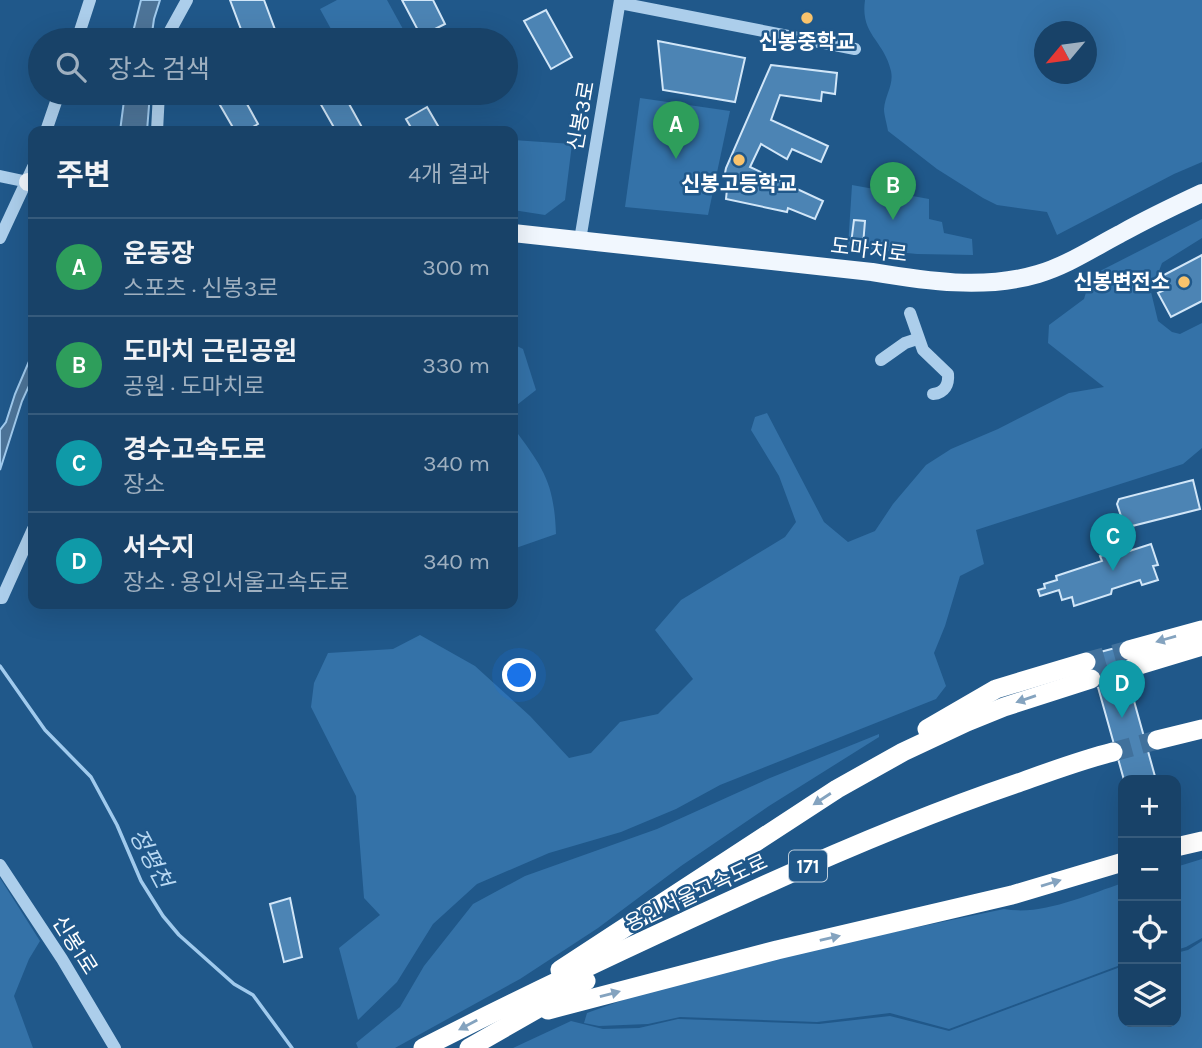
<!DOCTYPE html>
<html lang="ko">
<meta charset="utf-8">
<style>
body{margin:0;font-family:Karla,"Noto Sans KR",sans-serif;background:#254d71;color:#f1f3f6}
.controls{position:absolute;right:21px;bottom:21px;display:grid;overflow:hidden;border-radius:14px;box-shadow:0 7px 28px #0002}
.controls button{width:63px;height:63px;display:grid;place-items:center;padding:0;border:0;border-bottom:2px solid #365b7c;background:#184268;color:#f1f3f6;font:35px sans-serif}
.compass{position:absolute;left:1034px;top:21px;width:63px;height:63px;border-radius:50%;background:#184268;box-shadow:0 7px 28px #0002;rotate:241deg}
.you{position:absolute;left:520px;top:676px;width:24px;height:24px;margin:-18px;border:5px solid #fff;border-radius:50%;background:#1a73e8;box-shadow:0 0 0 10px #1a73e833}
.badge{display:grid;place-items:center;width:46px;height:46px;border-radius:50%;background:#f9c36c;color:#fff;font-size:23px;font-weight:700}
.pin{position:absolute;translate:-50% -58px;filter:drop-shadow(0 2px 4px #0008)}
.pin::after{content:'';position:absolute;top:37px;width:24px;height:21px;background:inherit;clip-path:polygon(0 0,100% 0,50% 100%)}
.list{margin:0;padding:0;list-style:none}
h2{display:flex;justify-content:space-between;align-items:center;height:91px;margin:0;padding:0 28px;font-size:30px}
h2 small{font-size:23px;font-weight:400;color:#9fb0c0}
.list li{display:grid;grid-template-columns:46px 1fr auto;gap:21px;align-items:center;box-sizing:border-box;height:98px;padding:0 28px;border-top:2px solid #365b7c}
.list b{display:block;font-size:26px;white-space:nowrap}
.list p{margin:0;font-size:23px;white-space:nowrap;color:#9fb0c0}
.list em{font-size:23px;font-style:normal;color:#9fb0c0}
.icon{flex:none;width:38px;height:38px;fill:none;stroke:currentColor;stroke-width:2;stroke-linecap:round;stroke-linejoin:round}
.map{position:relative;flex:none;width:1202px;height:1048px;overflow:hidden}
.search{position:absolute;background:#184268;box-shadow:0 7px 28px #0002;left:28px;top:28px;width:490px;height:77px;display:flex;align-items:center;gap:18px;box-sizing:border-box;padding:0 24px;border-radius:38px;color:#9fb0c0;font-size:26px}
.panel{position:absolute;background:#184268;box-shadow:0 7px 28px #0002;left:28px;top:126px;width:490px;height:483px;border-radius:14px}
.map>svg:first-child{display:block}
.green{fill:#3472a8;fill-rule:evenodd}
.water{fill:#4d7498;stroke:#a0caed;stroke-width:2}
.lines{fill:none;stroke-linecap:round;stroke-linejoin:round}
.stream{stroke:#a0caed;stroke-width:3.5}
.building{fill:#4c84b4;stroke:#d1e6f8;stroke-width:2}
.highway-tunnel{stroke:#41719c;stroke-width:19;stroke-dasharray:19 10;stroke-linecap:butt}
.minor{stroke:#acceeb;stroke-width:12}
.major{stroke:#f1f7fe;stroke-width:18}
.highway{stroke:#fff;stroke-width:19}
.oneway{fill:#84a3bf}
.poi-dot{fill:#f9c36c;stroke:#20588a;stroke-width:2.5}
.labels{text-anchor:middle;stroke-width:5;stroke-linejoin:round;paint-order:stroke}
.shield{fill:#20588a;stroke:#bccddc;stroke-width:2}
.shield-label{font-size:19px;font-weight:bold;fill:#fff}
.poi-label{font-size:21px;font-weight:bold;fill:#fff;stroke:#20588a}
.street-label{font-size:21px;fill:#fff;stroke:#20588a}
.water-label{font-size:23px;font-style:italic;fill:#b8d8f2;stroke:#20588a}
</style>
<div class="map">
<svg width="1202" height="1048" viewBox="0 0 1202 1048">
<rect width="100%" height="100%" fill="#20588a"/>
<g class="green">
<polygon points="337,0 387,0 409,40 337,40 320,9"/>
<path d="M 865,0 L 1202,0 L 1202,162 L 1174,174 L 1057,235 L 1047,212 L 997,205 L 983,198 L 937,169 L 888,131 C 887,124 884,115 884,109 C 885,95 894,85 891,71 C 884,40 860,35 865,0 ZM 1044,32 L 1086,32 L 1086,74 L 1044,74 Z"/>
<polygon points="640,98 730,111 708,215 625,207"/>
<polygon points="513,140 572,144 565,200 545,215 513,210"/>
<polygon points="852,185 929,199 929,219 942,222 944,233 972,239 973,255 917,254 848,247"/>
<polygon points="1202,219 1202,238 1162,263 1151,292 1158,321 1172,332 1180,334 1202,323 1202,448 1183,464 976,530 984,564 960,576 945,626 934,653 946,686 936,699 720,785 676,809 621,832 549,853 477,884 433,924 397,982 358,1020 339,948 380,915 364,898 356,796 311,707 314,683 328,653 393,649 420,635 475,666 530,716 569,758 591,753 620,722 658,714 693,679 655,630 681,600 785,537 796,522 779,476 751,430 755,417 767,413 824,522 848,542 875,531 893,504 926,465 951,449 998,429 1069,393 1104,387 1048,343 1049,325 1084,299 1090,279 1102,270"/>
<polygon points="513,344 523,349 536,390 513,408"/>
<path d="M 513,427 C 543,468 554,481 556,534 L 513,549 Z"/>
<polygon points="879,734 879,737 769,806 681,866 598,928 520,979 395,1048 358,1048 356,1043 400,1007 424,966 473,904 525,876 657,829 770,778"/>
<polygon points="1202,859 1202,938 1186,947 1176,950 1176,867"/>
<polygon points="0,878 40,941 29,959 14,996 33,1048 0,1048"/>
<path d="M 1123,883 L 1123,964 L 949,1029 L 890,1013 L 817,1022 L 680,1017 L 648,1024 L 599,1026 L 584,1023 L 587,1013 L 673,982 L 851,941 L 1004,909 C 1043,916 1086,895 1123,883 Z"/>
<polygon points="1202,941 1202,1048 513,1048 571,1021 603,1029 639,1028 678,1019 819,1024 890,1016 949,1031 1123,966 1123,1022 1176,1022 1176,953 1188,950"/>
</g>
<g class="water">
<polygon points="141,0 160,0 154,19 151,40 131,40"/>
<polygon points="125,93 150,93 147,131 120,131"/>
<polygon points="33,352 33,377 22,401 0,470 0,430 6,422 15,394"/>
</g>
<g class="lines">
<polyline class="stream" points="0,666 45,730 91,777 117,825 141,881 163,916 179,935 234,984 253,995 292,1048"/>
</g>
<g class="building">
<polygon points="230,0 264,0 277,35 262,40 245,40"/>
<polygon points="402,0 433,0 445,24 421,36"/>
<polygon points="546,10 572,57 551,69 524,21"/>
<polygon points="658,41 745,58 735,102 663,90"/>
<polygon points="771,65 837,73 835,94 822,92 821,101 780,95 771,120 828,146 821,162 792,149 787,159 761,144 750,167 823,201 815,219 788,208 787,212 726,199 728,179 724,178 726,168"/>
<polygon points="213,93 241,93 258,124 246,131 235,131"/>
<polygon points="339,93 343,93 364,131 336,131 320,103"/>
<polygon points="427,107 441,131 413,131 406,119"/>
<polygon points="854,220 865,221 863,245 851,244"/>
<polygon points="1202,255 1202,301 1171,317 1158,293 1168,288 1162,276"/>
<polygon points="1193,480 1200,509 1128,527 1122,519 1117,504 1119,499"/>
<polygon points="1151,544 1158,565 1153,566 1158,580 1142,585 1140,580 1112,589 1111,594 1074,606 1072,597 1062,600 1059,590 1040,596 1038,590 1045,588 1044,584 1057,580 1056,576 1102,561 1100,556 1115,551 1117,555"/>
<polygon points="1119,647 1156,780 1124,780 1089,655"/>
<polygon points="290,898 302,957 284,962 270,904"/>
</g>
<g class="lines">
<g class="highway-tunnel">
<polyline points="1086,662 1129,650"/>
<polyline points="1091,679 1133,667"/>
<polyline points="1113,752 1157,740"/>
</g>
<g class="minor">
<polyline points="620,3 855,49"/>
<polyline points="77,40 90,0"/>
<polyline points="165,40 187,0"/>
<polyline points="46,131 59,93"/>
<polyline points="157,131 159,93"/>
<polyline points="0,176 28,182"/>
<polyline points="0,238 33,167"/>
<polyline points="580,240 620,0"/>
<path d="M 910,313 L 923,350 L 948,374 C 949,384 945,393 933,394"/>
<polyline points="881,360 905,343 917,339"/>
<polyline points="0,598 2,598 33,529"/>
<polyline points="0,865 62,959 115,1048"/>
</g>
<g class="major">
<polyline points="28,182 33,183"/>
<path d="M 513,233 L 872,272 C 926,281 984,290 1038,274 C 1068,265 1093,248 1120,234 C 1147,219 1174,206 1202,193"/>
</g>
<g class="highway">
<polyline points="1129,650 1202,630"/>
<polyline points="1133,667 1202,646"/>
<polyline points="927,729 996,689 1086,662"/>
<polyline points="1157,740 1202,729"/>
<polyline points="1176,847 1202,841"/>
<polyline points="560,970 837,789 903,752 967,722 1004,707 1091,679"/>
<polyline points="548,1010 777,950 1012,895 1123,862"/>
<path d="M 423,1048 C 536,990 652,936 767,884 C 849,847 932,812 1018,783 C 1049,772 1081,760 1113,752"/>
<polyline points="469,1048 586,981"/>
</g>
</g>
<defs><path id="oneway-solid" d="M-6-.8H1V-3.2L6.5 0L1 3.2V.8H-6Z" transform="scale(1.75)"/></defs>
<g class="oneway">
<use href="#oneway-solid" transform="translate(1166 639) rotate(164)"/>
<use href="#oneway-solid" transform="translate(1026 699) rotate(161)"/>
<use href="#oneway-solid" transform="translate(822 799) rotate(147)"/>
<use href="#oneway-solid" transform="translate(1051 883) rotate(-17)"/>
<use href="#oneway-solid" transform="translate(830 938) rotate(-13)"/>
<use href="#oneway-solid" transform="translate(610 994) rotate(-15)"/>
<use href="#oneway-solid" transform="translate(468 1025) rotate(152)"/>
</g>
<g class="poi-dot">
<circle cx="807" cy="18" r="7"/>
<circle cx="739" cy="160" r="7"/>
<circle cx="1184" cy="282" r="7"/>
</g>
<g class="labels">
<rect class="shield" x="789" y="850.5" width="38" height="31" rx="5"/>
<g class="shield-label">
<text x="808" y="873">171</text>
</g>
<g class="poi-label">
<text x="807" y="49">신봉중학교</text>
<text x="739" y="191">신봉고등학교</text>
<text x="1170" y="289" text-anchor="end">신봉변전소</text>
</g>
<g class="street-label">
<text transform="translate(581 116) rotate(-80)" y="7">신봉3로</text>
<text transform="translate(869 250) rotate(7)" y="7">도마치로</text>
<text transform="translate(696 893) rotate(-25)" y="7">용인서울고속도로</text>
<text transform="translate(75 945) rotate(58)" y="7">신봉1로</text>
</g>
<g class="water-label">
<text transform="translate(151 858) rotate(62)" y="8">정평천</text>
</g>
</g>
</svg>
<div class="controls">
<button>+</button>
<button>−</button>
<button><svg class="icon" aria-label="locate" viewBox="0 0 24 24"><circle cx="12" cy="12" r="6"/><path d="M12 2v4M12 18v4M2 12h4M18 12h4"/></svg></button>
<button><svg class="icon" aria-label="layers" viewBox="0 0 24 24"><path d="M12 4l9 5-9 5-9-5zM3 14l9 5 9-5"/></svg></button>
</div>
<svg class="compass" viewBox="-18 -18 36 36"><path d="M0-13l5 13h-10z" fill="#e53935"/><path d="M0 13l5-13h-10z" fill="#9fb0c0"/></svg>
<div class="you"></div>
<div class="pin badge" style="left:676px;top:159px;background:#2e9e5b">A</div>
<div class="pin badge" style="left:893px;top:220px;background:#2e9e5b">B</div>
<div class="pin badge" style="left:1113px;top:571px;background:#0f9aa8">C</div>
<div class="pin badge" style="left:1122px;top:718px;background:#0f9aa8">D</div>
<div class="search"><svg class="icon" aria-label="search" viewBox="0 0 24 24"><circle cx="10" cy="10" r="6"/><path d="M15 15l6 6"/></svg>장소 검색</div>
<section class="panel">
<h2>주변<small>4개 결과</small></h2>
<ul class="list">
<li><span class="badge" style="background:#2e9e5b">A</span><div><b>운동장</b><p>스포츠 · 신봉3로</p></div><em>300 m</em></li>
<li><span class="badge" style="background:#2e9e5b">B</span><div><b>도마치 근린공원</b><p>공원 · 도마치로</p></div><em>330 m</em></li>
<li><span class="badge" style="background:#0f9aa8">C</span><div><b>경수고속도로</b><p>장소</p></div><em>340 m</em></li>
<li><span class="badge" style="background:#0f9aa8">D</span><div><b>서수지</b><p>장소 · 용인서울고속도로</p></div><em>340 m</em></li>
</ul>
</section>
</div>
